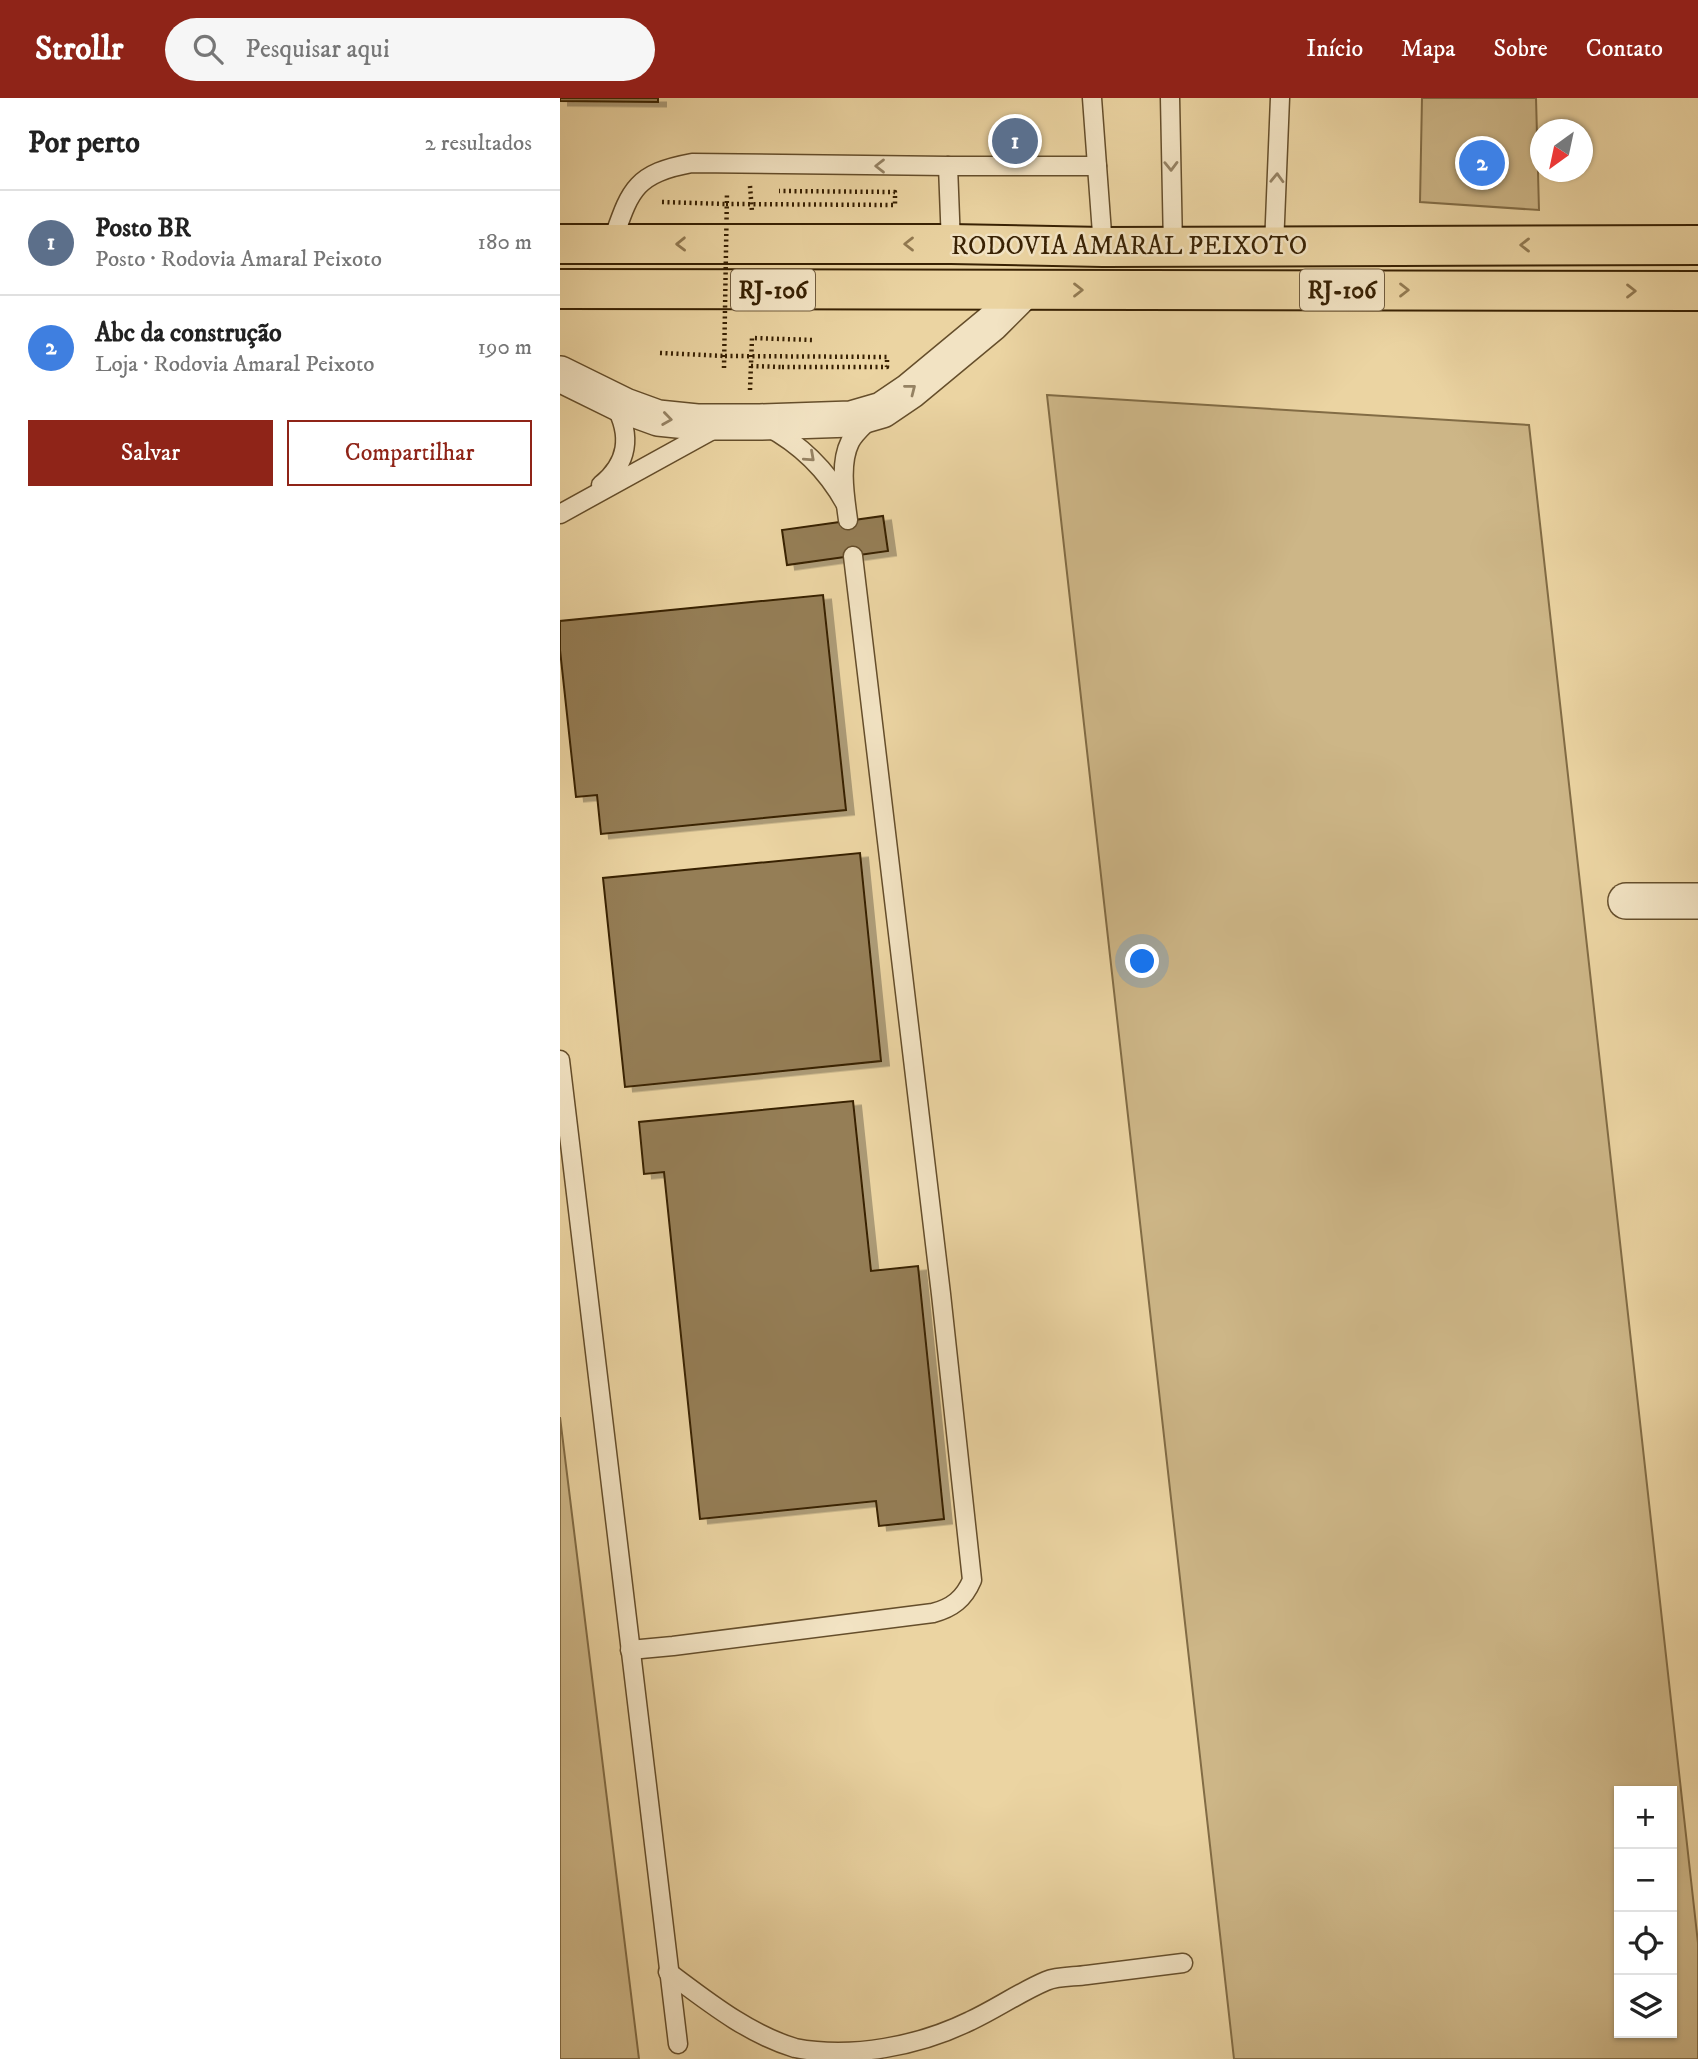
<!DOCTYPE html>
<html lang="pt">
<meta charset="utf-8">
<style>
body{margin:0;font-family:"IM FELL DW Pica",serif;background:#f6f6f6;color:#222}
.controls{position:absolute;right:21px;bottom:21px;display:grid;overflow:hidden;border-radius:0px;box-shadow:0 2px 5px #0004}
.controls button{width:63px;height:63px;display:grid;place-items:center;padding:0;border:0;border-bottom:2px solid #e0e0e0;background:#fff;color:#222;font:35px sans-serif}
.compass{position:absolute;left:970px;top:21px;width:63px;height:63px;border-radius:50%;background:#fff;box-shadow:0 2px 5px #0004;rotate:213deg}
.you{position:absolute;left:583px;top:864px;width:24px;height:24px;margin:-18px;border:5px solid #fff;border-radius:50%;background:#1a73e8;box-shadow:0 0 0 10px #1a73e833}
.badge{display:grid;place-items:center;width:46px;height:46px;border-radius:50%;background:#8f2418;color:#fff;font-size:23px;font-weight:700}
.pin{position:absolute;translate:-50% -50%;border:4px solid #fff;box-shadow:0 2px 7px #0006}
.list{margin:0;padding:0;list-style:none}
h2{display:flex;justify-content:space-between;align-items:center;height:91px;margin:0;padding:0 28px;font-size:30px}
h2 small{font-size:23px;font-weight:400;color:#767676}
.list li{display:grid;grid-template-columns:46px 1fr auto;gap:21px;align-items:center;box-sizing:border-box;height:105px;padding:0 28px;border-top:2px solid #e0e0e0}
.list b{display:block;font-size:26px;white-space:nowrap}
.list p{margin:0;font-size:23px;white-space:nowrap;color:#767676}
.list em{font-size:23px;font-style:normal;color:#767676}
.actions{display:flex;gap:14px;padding:21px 28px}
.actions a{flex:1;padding:16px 0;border:2px solid #8f2418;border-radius:0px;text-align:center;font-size:24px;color:#8f2418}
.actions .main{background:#8f2418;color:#fff}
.icon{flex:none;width:38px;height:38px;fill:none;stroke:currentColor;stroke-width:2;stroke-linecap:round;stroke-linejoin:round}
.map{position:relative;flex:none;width:1138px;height:1961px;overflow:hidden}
header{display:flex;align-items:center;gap:42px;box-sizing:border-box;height:98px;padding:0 35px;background:#8f2418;color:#fff}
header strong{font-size:33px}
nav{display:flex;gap:38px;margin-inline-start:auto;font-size:24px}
.search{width:490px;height:63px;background:#f6f6f6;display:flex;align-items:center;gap:18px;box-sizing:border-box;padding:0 24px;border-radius:38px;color:#767676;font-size:26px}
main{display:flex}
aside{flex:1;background:#fff}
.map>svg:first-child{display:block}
.green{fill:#cdb687;stroke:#826c45;stroke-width:2;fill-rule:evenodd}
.building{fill:#957e56;stroke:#382103;stroke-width:2;filter:url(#shadow)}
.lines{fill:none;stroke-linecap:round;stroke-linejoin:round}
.service-casing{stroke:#654e2b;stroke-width:21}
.minor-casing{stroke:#654e2b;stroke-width:38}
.trunk-casing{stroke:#382103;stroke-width:42}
.path{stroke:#382103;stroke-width:4.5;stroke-dasharray:2 3.5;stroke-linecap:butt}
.service{stroke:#f2e3c3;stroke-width:18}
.minor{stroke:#f2e3c3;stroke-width:35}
.trunk{stroke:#ebd4a2;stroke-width:38}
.path-bridge{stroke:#382103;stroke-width:4.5;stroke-dasharray:2 3.5;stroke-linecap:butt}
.oneway{stroke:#958263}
.oneway2{stroke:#927a52}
.labels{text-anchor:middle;stroke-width:5;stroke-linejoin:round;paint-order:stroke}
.shield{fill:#f2e3c3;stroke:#705b3d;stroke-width:2}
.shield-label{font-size:24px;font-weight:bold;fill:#382103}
.street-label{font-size:26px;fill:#382103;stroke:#f2e3c3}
</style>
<header>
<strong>Strollr</strong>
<div class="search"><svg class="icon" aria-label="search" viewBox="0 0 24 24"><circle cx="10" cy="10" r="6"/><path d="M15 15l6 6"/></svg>Pesquisar aqui</div>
<nav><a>Início</a><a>Mapa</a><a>Sobre</a><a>Contato</a></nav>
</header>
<main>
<aside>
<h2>Por perto<small>2 resultados</small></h2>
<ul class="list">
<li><span class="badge" style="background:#5c6f8a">1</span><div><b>Posto BR</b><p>Posto · Rodovia Amaral Peixoto</p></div><em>180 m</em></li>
<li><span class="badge" style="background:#3f7fe0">2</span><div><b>Abc da construção</b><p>Loja · Rodovia Amaral Peixoto</p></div><em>190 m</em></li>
</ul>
<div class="actions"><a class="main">Salvar</a><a>Compartilhar</a></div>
</aside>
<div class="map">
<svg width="1138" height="1961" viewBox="0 0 1138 1961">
<defs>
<filter id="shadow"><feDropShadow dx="8" dy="4.5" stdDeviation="0" flood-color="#0004"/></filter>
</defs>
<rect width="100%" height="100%" fill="#ebd4a2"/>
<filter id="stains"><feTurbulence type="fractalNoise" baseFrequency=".00286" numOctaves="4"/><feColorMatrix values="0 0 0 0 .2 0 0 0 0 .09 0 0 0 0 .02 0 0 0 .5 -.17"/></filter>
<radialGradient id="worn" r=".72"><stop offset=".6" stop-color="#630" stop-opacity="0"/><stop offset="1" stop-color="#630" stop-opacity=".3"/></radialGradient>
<g class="green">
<polygon points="862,0 976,0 979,112 860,104"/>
<path d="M 487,297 L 969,327 L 1138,1845 L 1138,1961 L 674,1961 ZM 1112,1693 L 1112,1935 L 1059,1935 L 1059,1693 Z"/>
<polygon points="0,1319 79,1961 0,1961"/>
</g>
<g class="building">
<polygon points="0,0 98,0 98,4 0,3"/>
<polygon points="323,418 328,453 227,467 222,432"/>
<polygon points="263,497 286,712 41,736 37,697 16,699 0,552 0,523"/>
<polygon points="300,755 321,963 65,989 43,780"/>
<polygon points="293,1003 311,1173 358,1168 384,1421 319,1428 316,1403 140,1421 104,1074 84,1076 79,1024"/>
</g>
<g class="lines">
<g class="service-casing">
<g id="service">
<polyline points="532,0 543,149"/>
<polyline points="610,0 613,149"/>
<polyline points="391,146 388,68 537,68"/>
<path d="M 51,147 C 70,94 72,76 132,65 L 388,68"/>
<polyline points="714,148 720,0"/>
<path d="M 206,328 C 240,346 266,371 285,405"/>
<path d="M 41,387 C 68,365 72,338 55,307"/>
<polyline points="0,416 156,330"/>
<path d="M 288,422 C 285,399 279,366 290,344 C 294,336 302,329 308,323"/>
<polyline points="0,962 118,1946"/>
<path d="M 70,1552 L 113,1548 L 373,1515 C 392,1510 404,1501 412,1482 L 381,1196 L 293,458"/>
<path d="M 108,1874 C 147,1903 188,1936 235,1950 C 292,1961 359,1948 410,1923 C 436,1911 460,1894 486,1883 C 498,1878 514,1879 527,1877 C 559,1873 591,1869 623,1865"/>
</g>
</g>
<g class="minor-casing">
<g id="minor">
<polyline points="0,276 65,308 98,320 137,324 200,324 291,321 322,312 350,293 432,225 465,192"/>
<polyline points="1066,803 1138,803"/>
</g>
</g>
<g class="trunk-casing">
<g id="trunk">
<polyline points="0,146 391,146 543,149 1138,147"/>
<polyline points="0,191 1138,193"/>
</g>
</g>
<g class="path">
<polyline points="190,88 192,114"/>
<polyline points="102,104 166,106"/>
<polyline points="100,255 165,258"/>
<polyline points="191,268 221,269"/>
<polyline points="190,292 192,240 253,242"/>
</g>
<use href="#service" class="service"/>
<use href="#minor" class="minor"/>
<use href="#trunk" class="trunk"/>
<g class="path-bridge">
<polyline points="166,106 335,107 335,94 219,93"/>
<polyline points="165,258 327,259 327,269 221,269"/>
<polyline points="164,270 167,94"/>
</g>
</g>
<defs><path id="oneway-chevron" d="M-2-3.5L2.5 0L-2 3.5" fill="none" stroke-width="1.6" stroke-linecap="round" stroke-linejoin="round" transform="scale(1.75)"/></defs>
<g class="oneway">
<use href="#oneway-chevron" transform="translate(320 68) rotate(-180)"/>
<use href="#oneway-chevron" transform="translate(611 68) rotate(89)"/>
<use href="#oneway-chevron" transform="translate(717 80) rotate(-88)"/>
<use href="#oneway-chevron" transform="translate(351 291) rotate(-38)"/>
<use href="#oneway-chevron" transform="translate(107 321) rotate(8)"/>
<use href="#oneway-chevron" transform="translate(250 359) rotate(42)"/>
</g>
<g class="oneway2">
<use href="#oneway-chevron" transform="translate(121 146) rotate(179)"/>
<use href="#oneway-chevron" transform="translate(349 146) rotate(-180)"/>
<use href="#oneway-chevron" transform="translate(965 147) rotate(180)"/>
<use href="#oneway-chevron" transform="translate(518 192)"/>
<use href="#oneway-chevron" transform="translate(844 192)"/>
<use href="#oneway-chevron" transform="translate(1071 193)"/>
</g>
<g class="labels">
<g class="shield">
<rect x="171" y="171.5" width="84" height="41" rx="5"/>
<rect x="740" y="171.5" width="84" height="41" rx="5"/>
</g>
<g class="shield-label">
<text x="213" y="200">RJ-106</text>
<text x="782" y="200">RJ-106</text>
</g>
<g class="street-label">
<text x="569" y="156">RODOVIA AMARAL PEIXOTO</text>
</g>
</g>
<rect width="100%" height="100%" filter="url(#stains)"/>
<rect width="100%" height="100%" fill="url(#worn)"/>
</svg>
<div class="controls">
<button>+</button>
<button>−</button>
<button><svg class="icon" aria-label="locate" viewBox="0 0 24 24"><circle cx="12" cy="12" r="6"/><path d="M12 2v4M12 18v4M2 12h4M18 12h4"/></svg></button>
<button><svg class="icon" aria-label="layers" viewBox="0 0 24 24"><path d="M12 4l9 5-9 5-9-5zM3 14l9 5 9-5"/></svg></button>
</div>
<svg class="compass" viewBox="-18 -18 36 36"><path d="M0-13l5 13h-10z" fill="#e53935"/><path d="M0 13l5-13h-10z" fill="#767676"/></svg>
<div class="you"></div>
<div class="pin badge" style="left:455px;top:43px;background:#5c6f8a">1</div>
<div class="pin badge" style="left:922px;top:65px;background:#3f7fe0">2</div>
</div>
</main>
